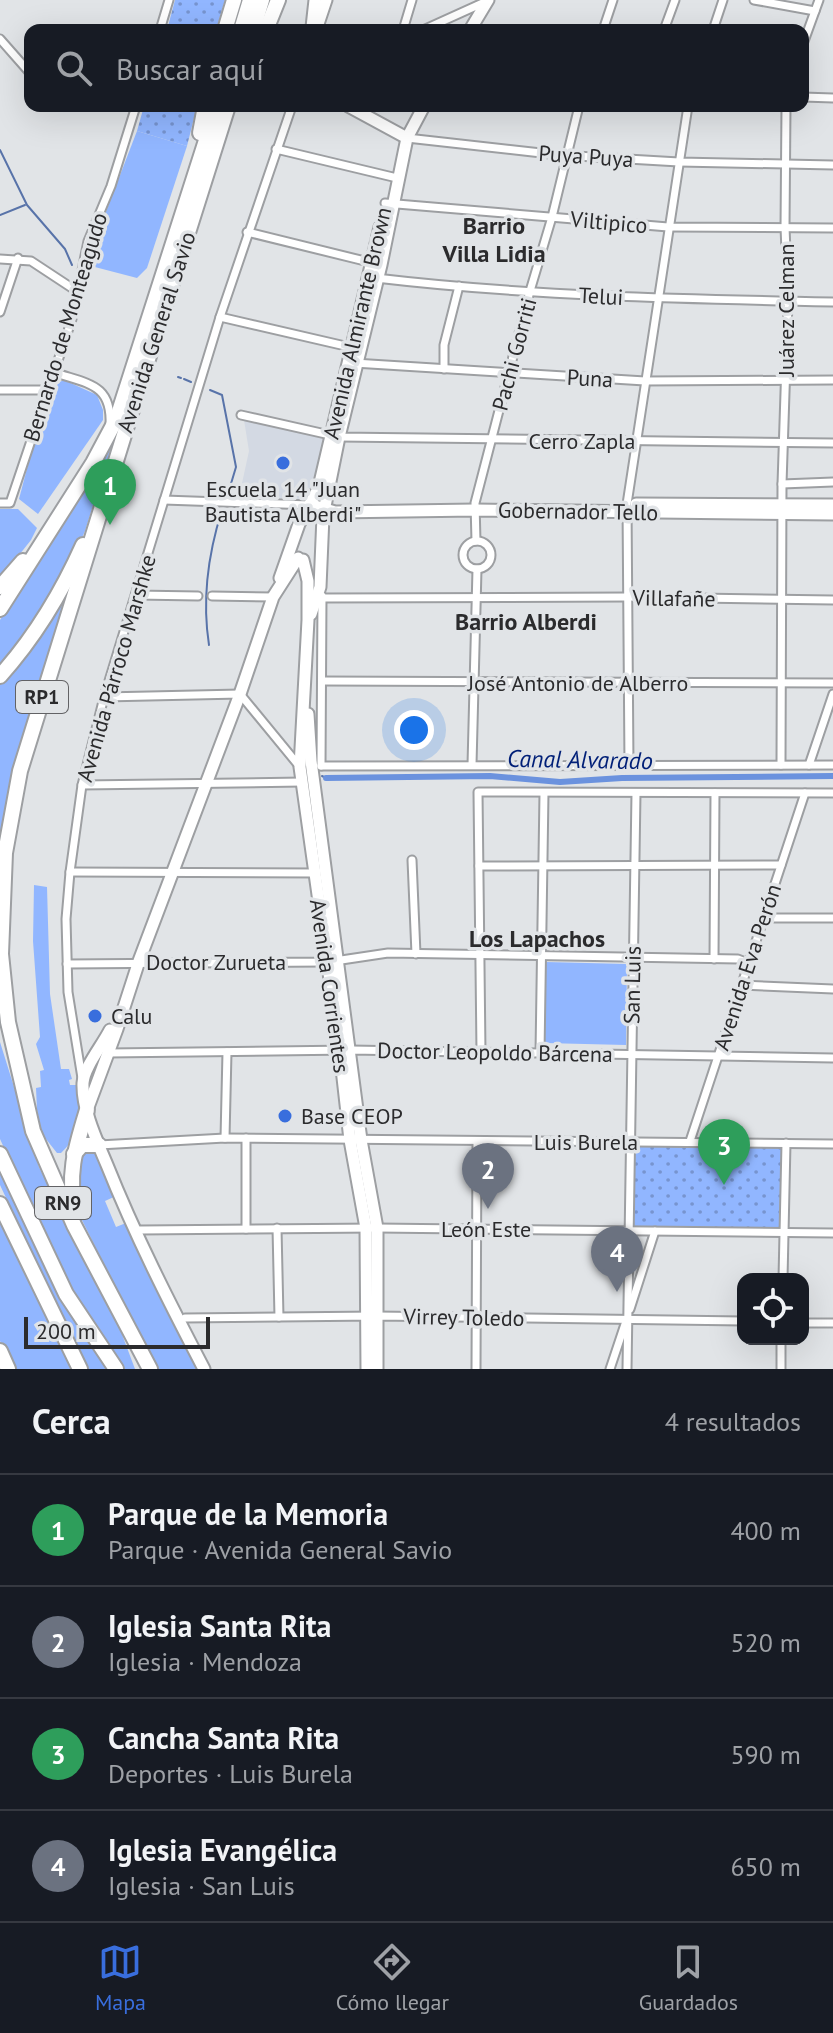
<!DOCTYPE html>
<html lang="es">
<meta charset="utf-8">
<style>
body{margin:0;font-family:"PT Sans",sans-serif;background:#20242c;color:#f1f3f6}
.controls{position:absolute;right:24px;bottom:24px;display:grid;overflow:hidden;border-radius:16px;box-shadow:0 8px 32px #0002}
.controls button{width:72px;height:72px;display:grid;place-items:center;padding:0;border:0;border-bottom:2px solid #363941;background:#171b24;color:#f1f3f6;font:40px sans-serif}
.scale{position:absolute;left:24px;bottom:20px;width:186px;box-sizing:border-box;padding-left:8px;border:4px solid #2b2b2d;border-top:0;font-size:22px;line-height:28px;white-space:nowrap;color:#2b2b2d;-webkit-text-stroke:6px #e1e4e7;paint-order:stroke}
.you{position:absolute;left:414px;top:730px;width:28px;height:28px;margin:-20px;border:6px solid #fff;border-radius:50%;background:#1a73e8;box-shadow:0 0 0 12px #1a73e833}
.badge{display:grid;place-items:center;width:52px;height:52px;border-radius:50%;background:#396edd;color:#fff;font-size:26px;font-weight:700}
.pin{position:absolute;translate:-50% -66px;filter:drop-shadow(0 2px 4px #0008)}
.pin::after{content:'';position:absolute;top:42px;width:28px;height:24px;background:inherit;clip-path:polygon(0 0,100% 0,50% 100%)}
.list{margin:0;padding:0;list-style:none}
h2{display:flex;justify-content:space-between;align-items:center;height:104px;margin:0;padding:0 32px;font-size:34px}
h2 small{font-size:26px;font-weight:400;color:#9ea1a6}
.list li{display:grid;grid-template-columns:52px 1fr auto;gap:24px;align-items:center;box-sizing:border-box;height:112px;padding:0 32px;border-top:2px solid #363941}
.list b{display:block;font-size:30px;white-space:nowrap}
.list p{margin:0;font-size:26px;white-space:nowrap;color:#9ea1a6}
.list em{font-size:26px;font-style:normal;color:#9ea1a6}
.icon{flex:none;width:44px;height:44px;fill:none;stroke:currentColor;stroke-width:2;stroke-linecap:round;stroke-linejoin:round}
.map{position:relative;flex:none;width:833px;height:1369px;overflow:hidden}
.search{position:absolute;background:#171b24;box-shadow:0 8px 32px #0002;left:24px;right:24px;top:24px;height:88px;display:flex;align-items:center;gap:20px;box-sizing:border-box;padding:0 28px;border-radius:16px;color:#9ea1a6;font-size:30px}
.sheet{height:552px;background:#171b24}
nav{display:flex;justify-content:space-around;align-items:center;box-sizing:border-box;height:112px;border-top:2px solid #363941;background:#171b24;font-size:22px;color:#9ea1a6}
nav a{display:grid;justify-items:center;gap:4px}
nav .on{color:#396edd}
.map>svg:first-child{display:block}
.built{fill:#d3d9e3}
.grass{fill:#91b6ff}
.park{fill:url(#park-dots)}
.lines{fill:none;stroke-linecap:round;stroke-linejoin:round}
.stream{stroke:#5873a9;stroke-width:2}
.canal{stroke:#6b92de;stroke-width:6}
.street-casing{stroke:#9d9fa2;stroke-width:11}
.secondary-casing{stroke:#9d9fa2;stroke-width:15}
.highway-casing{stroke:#9d9fa2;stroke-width:18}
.street{stroke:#fff;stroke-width:7}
.secondary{stroke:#fff;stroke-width:11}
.highway{stroke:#fff;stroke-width:14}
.poi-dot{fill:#396edd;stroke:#e1e4e7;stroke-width:3}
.labels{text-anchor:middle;stroke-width:7;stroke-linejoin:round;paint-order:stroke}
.shield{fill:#e1e4e7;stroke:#626265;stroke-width:2}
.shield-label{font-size:20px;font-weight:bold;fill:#2b2b2d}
.street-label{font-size:22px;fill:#2b2b2d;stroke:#e1e4e7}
.poi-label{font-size:22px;fill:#2b2b2d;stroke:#e1e4e7;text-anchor:start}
.neighbourhood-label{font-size:24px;font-weight:bold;fill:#2b2b2d;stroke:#e1e4e7}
.water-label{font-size:24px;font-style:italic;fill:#001f77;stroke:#e1e4e7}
</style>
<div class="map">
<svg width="833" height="1369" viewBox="0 0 833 1369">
<defs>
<pattern id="park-dots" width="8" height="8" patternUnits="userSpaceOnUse" patternTransform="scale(2)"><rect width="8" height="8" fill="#91b6ff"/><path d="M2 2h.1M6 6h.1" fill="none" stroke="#7794cf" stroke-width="1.8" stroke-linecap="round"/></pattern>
</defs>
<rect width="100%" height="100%" fill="#e1e4e7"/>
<polygon class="built" points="244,420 325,438 317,476 309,494 302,499 239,497 249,451"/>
<g class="grass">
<polygon points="137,131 187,146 147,268 137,278 91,266 95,240"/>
<polygon points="64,380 97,395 103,410 103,420 38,514 19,499 35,438 55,384"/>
<polygon points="109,447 111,448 85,531 59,589 0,667 0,620 70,515"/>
<polygon points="0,509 18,509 37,528 31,540 0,579"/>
<polygon points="72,588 0,868 0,685 37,641"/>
<path d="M 34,885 L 47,887 L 50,994 L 61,1069 L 69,1069 L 72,1079 L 69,1080 L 70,1085 L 80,1085 C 84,1109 80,1136 61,1153 L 57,1153 L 42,1134 L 37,1110 L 36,1088 L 41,1087 L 40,1071 L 44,1070 L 36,1044 L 40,1037 L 33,941 Z"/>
<polygon points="546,962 627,964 626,1045 544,1043"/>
<polygon points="0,1042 39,1167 120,1329 135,1369 121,1369 60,1269 0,1139"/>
<polygon points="85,1146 97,1152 116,1196 105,1201 116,1227 126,1223 198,1369 156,1369 78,1212 75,1171"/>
<polygon points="0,1172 55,1289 107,1369 86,1369 0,1185"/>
<polygon points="0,1219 73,1369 14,1369 0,1341"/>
</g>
<g class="park">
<polygon points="175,0 225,0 216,30 167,30"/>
<polygon points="144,106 197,106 187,146 137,131"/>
<polygon points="632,1144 783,1147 784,1229 631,1227"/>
</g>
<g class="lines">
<g class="stream">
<polyline points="0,150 27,205 65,249 72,265"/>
<polyline points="0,215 25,205"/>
<polyline points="178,377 181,378"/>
<polyline points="184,379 191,382"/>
<polyline points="210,390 222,395 236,467 227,497"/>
<path d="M 209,645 C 202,600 208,554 222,510"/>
<polyline points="322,776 326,778"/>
</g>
<polyline class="canal" points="326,778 490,776 560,782 622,778 833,776"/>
<g class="street-casing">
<g id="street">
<polyline points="754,0 815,11"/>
<polyline points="160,30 169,0"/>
<polyline points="403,30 412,0"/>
<polyline points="423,30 487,1"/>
<polyline points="603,30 613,0"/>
<polyline points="664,30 675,0"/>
<polyline points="713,30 723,0"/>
<polyline points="0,39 30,73"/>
<polyline points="803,44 819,0"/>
<polyline points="803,97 833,98"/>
<polyline points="407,138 559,155 679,162 833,165"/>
<polyline points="276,149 397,178"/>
<polyline points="385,203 668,227 833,228"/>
<polyline points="247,232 373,263"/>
<polyline points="0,259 31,261 78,292"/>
<path d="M 376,278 C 528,296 680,299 833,302"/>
<polyline points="0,312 18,258"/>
<polyline points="220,317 354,348"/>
<polyline points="354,363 645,381 833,380"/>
<polyline points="444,369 444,345 459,286"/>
<path d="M 53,372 C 87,384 112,383 110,425"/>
<polyline points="0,390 46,390"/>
<polyline points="241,415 339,437 833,443"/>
<polyline points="782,484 833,482"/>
<polyline points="164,500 310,505"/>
<polyline points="0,503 10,503 72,319 88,241 111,186 136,106"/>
<circle cx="477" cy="555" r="14"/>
<polyline points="476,541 475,503 530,291 552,217 579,106"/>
<polyline points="136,595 198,596"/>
<polyline points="212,596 273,597"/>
<polyline points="323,598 628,597 833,600"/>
<polyline points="323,681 833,683"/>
<polyline points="104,697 240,694 300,767"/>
<polyline points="472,765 477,569"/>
<polyline points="629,765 627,504 688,106"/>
<polyline points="781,765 782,484 788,301 785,227 786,106"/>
<polyline points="809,765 833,694"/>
<polyline points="321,766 833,765"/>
<polyline points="321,766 322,596"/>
<polyline points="82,785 303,782"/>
<polyline points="412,860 416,954"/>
<polyline points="479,866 781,865"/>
<polyline points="70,872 317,873"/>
<polyline points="763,918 833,918"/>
<polyline points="714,959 715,793"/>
<polyline points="67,964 328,962 388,953 738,959 748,963"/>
<polyline points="741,985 833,989"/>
<polyline points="481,1052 478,792 833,793"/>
<polyline points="108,1053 351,1050 833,1058"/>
<polyline points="540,1053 544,793"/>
<polyline points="82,1078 68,992 66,919 70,872 82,785 104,697 220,317 292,106"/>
<polyline points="225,1138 227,1052"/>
<polyline points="246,1138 246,1229"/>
<polyline points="690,1141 805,793"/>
<polyline points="99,1145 225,1138 833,1144"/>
<polyline points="277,1228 279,1317"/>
<polyline points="140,1230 377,1228 833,1233"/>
<polyline points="783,1279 786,1143"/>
<polyline points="630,1309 655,1231"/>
<polyline points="185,1318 377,1316 743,1321"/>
<polyline points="803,1323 833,1323"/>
<polyline points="476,1369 477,1141"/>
<polyline points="610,1369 625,1324"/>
<polyline points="627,1369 636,793"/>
<polyline points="781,1369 781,1339"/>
</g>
</g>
<g class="secondary-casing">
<g id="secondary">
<polyline points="312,27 315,0"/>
<polyline points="316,30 326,0"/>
<polyline points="470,30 488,0"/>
<polyline points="348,106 407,138"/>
<polyline points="636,504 833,505"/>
<polyline points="312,505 335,512 475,510 833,514"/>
<polyline points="303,560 308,581 308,620 300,767 340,1051 350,1140 366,1228 367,1369"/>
<polyline points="280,578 299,524 319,487 380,227"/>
<polyline points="311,614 320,587 323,516 339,437 381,265 407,138 424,106"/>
<polyline points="308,714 311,761 361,1140 377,1228 377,1369"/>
<path d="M 110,1030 C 102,1046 84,1067 83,1083 C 82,1110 97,1141 107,1165 C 135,1235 169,1302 204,1369"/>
<polyline points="87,1110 117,1029 139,961 240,694 273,597 298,558"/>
</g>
</g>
<g class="highway-casing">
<g id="highway">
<polyline points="225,30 234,0"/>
<polyline points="241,30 250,0"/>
<polyline points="253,30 262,0"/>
<polyline points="266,30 278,0"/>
<polyline points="200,133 205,106"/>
<polyline points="133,406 20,771 5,853 1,954 8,1022 33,1131 74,1225 150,1369"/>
<polyline points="131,413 228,106"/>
<polyline points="0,587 23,561"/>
<polyline points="0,609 93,463 117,418 217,106"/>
<path d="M 0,676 C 36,636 61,594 83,545"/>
<polyline points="0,1154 66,1294 116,1369"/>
<polyline points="74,1154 82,1145 99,1145"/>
<polyline points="0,1204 80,1369"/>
<path d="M 76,1214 C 66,1176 76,1146 87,1110"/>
<polyline points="0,1351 8,1369"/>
</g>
</g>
<use href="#street" class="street"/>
<use href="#secondary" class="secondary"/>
<use href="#highway" class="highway"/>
</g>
<g class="poi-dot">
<circle cx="283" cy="463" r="8"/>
<circle cx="95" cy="1016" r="8"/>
<circle cx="285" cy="1116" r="8"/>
</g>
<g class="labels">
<g class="shield">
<rect x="16" y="681" width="52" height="32" rx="6"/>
<rect x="35" y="1187" width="56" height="32" rx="6"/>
</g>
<g class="shield-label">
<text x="42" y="704">RP1</text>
<text x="63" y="1210">RN9</text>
</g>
<g class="street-label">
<text transform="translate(586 156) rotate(4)" y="8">Puya Puya</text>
<text transform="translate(609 222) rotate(5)" y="8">Viltipico</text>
<text transform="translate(601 296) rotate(3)" y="8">Telui</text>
<text transform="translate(786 310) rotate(-90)" y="8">Juárez Celman</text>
<text transform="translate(357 323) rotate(-77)" y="8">Avenida Almirante Brown</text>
<text transform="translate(65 327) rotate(-73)" y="8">Bernardo de Monteagudo</text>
<text transform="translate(156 332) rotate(-72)" y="8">Avenida General Savio</text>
<text transform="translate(514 354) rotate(-75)" y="8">Pachi Gorriti</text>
<text transform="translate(590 378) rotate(3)" y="8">Puna</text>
<text x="582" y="449">Cerro Zapla</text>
<text transform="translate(578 511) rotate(1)" y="8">Gobernador Tello</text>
<text transform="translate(674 598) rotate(1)" y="8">Villafañe</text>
<text transform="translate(116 668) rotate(-74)" y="8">Avenida Párroco Marshke</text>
<text x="578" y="691">José Antonio de Alberro</text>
<text x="216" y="970">Doctor Zurueta</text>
<text transform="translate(747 967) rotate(-72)" y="8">Avenida Eva Perón</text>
<text transform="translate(632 985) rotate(-89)" y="8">San Luis</text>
<text transform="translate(330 986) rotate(82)" y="8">Avenida Corrientes</text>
<text transform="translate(495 1052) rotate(1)" y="8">Doctor Leopoldo Bárcena</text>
<text x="586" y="1150">Luis Burela</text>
<text x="486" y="1237">León Este</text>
<text transform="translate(464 1317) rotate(1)" y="8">Virrey Toledo</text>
</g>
<g class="poi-label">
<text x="283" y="497" text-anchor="middle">Escuela 14 "Juan<tspan x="283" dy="25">Bautista Alberdi"</tspan></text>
<text x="111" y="1024">Calu</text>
<text x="301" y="1124">Base CEOP</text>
</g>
<g class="neighbourhood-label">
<text x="494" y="234">Barrio<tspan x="494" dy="28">Villa Lidia</tspan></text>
<text x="526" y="630">Barrio Alberdi</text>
<text x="537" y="947">Los Lapachos</text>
</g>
<g class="water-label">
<text transform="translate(580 760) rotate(1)" y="8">Canal Alvarado</text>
</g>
</g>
</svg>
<div class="controls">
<button><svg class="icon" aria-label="locate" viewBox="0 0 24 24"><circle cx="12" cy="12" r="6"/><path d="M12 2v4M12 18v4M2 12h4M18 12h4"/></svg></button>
</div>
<div class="scale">200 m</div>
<div class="you"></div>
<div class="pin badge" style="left:110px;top:525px;background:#2e9e5b">1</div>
<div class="pin badge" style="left:488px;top:1209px;background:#6b7280">2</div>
<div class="pin badge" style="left:724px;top:1185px;background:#2e9e5b">3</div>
<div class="pin badge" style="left:617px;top:1292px;background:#6b7280">4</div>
<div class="search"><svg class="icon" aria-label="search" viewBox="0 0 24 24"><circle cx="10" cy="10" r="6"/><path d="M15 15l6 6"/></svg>Buscar aquí</div>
</div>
<section class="sheet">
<h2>Cerca<small>4 resultados</small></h2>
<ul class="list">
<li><span class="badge" style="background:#2e9e5b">1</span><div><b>Parque de la Memoria</b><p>Parque · Avenida General Savio</p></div><em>400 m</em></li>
<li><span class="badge" style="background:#6b7280">2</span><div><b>Iglesia Santa Rita</b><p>Iglesia · Mendoza</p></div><em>520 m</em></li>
<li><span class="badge" style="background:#2e9e5b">3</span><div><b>Cancha Santa Rita</b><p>Deportes · Luis Burela</p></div><em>590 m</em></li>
<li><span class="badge" style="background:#6b7280">4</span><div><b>Iglesia Evangélica</b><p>Iglesia · San Luis</p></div><em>650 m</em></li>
</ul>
</section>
<nav>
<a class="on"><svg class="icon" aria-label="map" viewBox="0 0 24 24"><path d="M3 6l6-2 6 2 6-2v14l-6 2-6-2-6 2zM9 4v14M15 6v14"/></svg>Mapa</a>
<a><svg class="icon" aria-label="directions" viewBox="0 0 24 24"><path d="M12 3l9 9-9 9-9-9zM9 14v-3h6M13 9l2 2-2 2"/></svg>Cómo llegar</a>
<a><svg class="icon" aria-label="saved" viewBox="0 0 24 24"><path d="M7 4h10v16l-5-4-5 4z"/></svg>Guardados</a>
</nav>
